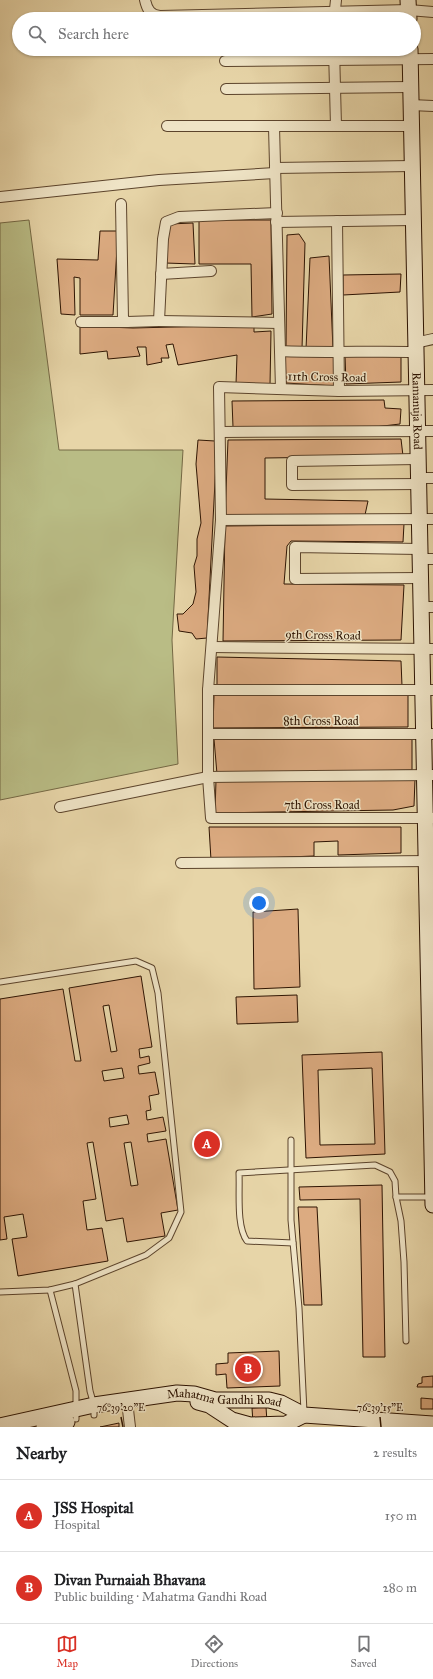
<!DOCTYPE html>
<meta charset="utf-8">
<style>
body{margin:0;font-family:"IM FELL Great Primer",serif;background:#f6f6f6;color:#202124}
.you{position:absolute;left:259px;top:903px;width:14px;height:14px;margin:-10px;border:3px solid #fff;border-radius:50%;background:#1a73e8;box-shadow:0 0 0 6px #1a73e833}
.badge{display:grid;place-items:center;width:26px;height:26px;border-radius:50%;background:#d93025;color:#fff;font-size:13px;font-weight:700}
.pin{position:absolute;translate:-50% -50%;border:2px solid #fff;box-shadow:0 1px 4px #0006}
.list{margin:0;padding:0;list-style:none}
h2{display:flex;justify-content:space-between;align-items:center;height:52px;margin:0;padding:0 16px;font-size:17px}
h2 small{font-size:13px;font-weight:400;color:#757577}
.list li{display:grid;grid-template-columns:26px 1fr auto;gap:12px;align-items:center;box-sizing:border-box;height:72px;padding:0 16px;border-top:1px solid #e0e0e0}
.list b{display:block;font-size:15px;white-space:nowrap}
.list p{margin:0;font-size:13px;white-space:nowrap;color:#757577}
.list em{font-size:13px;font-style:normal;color:#757577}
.icon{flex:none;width:22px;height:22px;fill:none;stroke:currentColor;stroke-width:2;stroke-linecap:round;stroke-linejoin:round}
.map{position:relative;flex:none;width:433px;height:1427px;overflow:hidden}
.search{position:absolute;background:#fff;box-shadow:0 1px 3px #0004;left:12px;right:12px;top:12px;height:44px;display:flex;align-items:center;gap:10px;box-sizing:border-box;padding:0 14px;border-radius:22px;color:#757577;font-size:15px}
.sheet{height:196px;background:#fff}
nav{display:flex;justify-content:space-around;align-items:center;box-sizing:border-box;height:56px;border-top:1px solid #e0e0e0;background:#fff;font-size:11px;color:#757577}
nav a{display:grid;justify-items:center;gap:2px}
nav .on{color:#d93025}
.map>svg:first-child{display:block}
.green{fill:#b9bc85;stroke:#746844}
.building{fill:#dcab81;stroke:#2e1402;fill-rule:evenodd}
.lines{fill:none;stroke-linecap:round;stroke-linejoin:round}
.lane-casing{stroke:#5c442c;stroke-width:7}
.street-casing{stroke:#5c442c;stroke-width:12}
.secondary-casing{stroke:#2e1402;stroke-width:17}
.lane{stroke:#efe4c6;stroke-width:5}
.street{stroke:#efe4c6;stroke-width:10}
.secondary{stroke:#efe4c6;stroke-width:15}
.ticks{fill:none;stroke:#2e1402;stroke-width:1.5}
.labels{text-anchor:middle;stroke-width:3;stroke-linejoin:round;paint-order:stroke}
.street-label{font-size:12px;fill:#2e1402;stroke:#efe4c6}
.ticks-label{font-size:10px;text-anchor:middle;fill:#2e1402;stroke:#efe4c6;stroke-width:3;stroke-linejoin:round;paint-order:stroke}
</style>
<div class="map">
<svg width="433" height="1427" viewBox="0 0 433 1427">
<rect width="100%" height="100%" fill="#e7d5a8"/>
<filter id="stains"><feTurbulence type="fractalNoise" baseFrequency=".005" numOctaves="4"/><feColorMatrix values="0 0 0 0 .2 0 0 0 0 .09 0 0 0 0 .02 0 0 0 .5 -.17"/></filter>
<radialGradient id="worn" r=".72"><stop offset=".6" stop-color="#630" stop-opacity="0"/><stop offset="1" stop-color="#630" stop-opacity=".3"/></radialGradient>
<polygon class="green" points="29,220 59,450 183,450 172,640 178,764 0,800 0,223"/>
<g class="building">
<polygon points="199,220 271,220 272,314 252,317 251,264 199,264"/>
<polygon points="193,223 195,264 165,263 169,224"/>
<polygon points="100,231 118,231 113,315 80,315 80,278 74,277 75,315 61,314 57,259 98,260"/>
<polygon points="299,234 305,243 302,349 286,348 287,235"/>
<polygon points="329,256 333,349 306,349 310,258"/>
<polygon points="401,274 400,292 343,295 343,275"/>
<polygon points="254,325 254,332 271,331 270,385 236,384 237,355 178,365 173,344 166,345 169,358 161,358 162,362 147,365 146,347 137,347 140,356 108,359 107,351 80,354 80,326 133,328"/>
<polygon points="345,355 401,356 401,382 346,384"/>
<polygon points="285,356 334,357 334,386 286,383"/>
<polygon points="384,400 385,408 401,409 400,424 366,428 233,427 232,401"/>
<polygon points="401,439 403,456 265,458 265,499 368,501 365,515 225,516 228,440"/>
<polygon points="198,440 215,441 216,462 207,638 196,639 192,633 179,631 177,614 183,614 193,604 196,592 194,566 197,556 197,539 201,523 196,464"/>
<polygon points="404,524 403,542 291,541 287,546 284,584 404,585 401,640 223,641 225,526"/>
<polygon points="217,657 401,661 402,686 217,687"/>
<polygon points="214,695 408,695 408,727 213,728"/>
<polygon points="214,739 412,739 412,770 217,774"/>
<polygon points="415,779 414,806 393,810 215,813 216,780"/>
<polygon points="209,827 401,827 401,853 338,855 338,841 314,842 314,856 211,860"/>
<polygon points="298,909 300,987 254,989 253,912"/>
<path d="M 141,976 L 152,1047 L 139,1049 L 140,1058 L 149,1056 L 150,1063 L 138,1066 L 139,1074 L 155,1072 L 159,1094 L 149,1096 L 151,1110 L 146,1111 L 147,1120 L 163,1117 L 166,1131 L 147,1134 L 148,1142 L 166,1139 L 178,1210 L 161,1213 L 165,1236 L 127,1242 L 123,1218 L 106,1221 L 93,1142 L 87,1143 L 96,1199 L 83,1201 L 87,1230 L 102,1228 L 108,1261 L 18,1276 L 12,1239 L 27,1237 L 23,1214 L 4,1217 L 7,1239 L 0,1240 L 0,999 L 63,989 L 75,1061 L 81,1061 L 69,988 ZM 109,1005 L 117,1051 L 111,1052 L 103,1006 ZM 122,1068 L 124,1078 L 104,1081 L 102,1071 ZM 127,1115 L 129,1124 L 110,1127 L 109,1118 ZM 131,1142 L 138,1185 L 131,1186 L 124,1143 Z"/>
<polygon points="297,995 298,1022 237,1024 236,997"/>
<path d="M 382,1052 L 385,1154 L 306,1158 L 302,1055 ZM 372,1068 L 375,1144 L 320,1145 L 318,1070 Z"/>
<polygon points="382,1185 385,1357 363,1357 360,1199 300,1200 299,1187"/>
<polygon points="298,1207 317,1207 322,1305 304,1305"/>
<polygon points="279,1351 280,1386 227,1388 226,1374 216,1375 216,1364 228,1363 228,1353"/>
<polygon points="433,1376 433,1387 417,1387 418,1384 422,1383 422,1377"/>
<polygon points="421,1398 433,1399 433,1409 421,1409"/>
<polygon points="266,1407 267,1422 253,1423 252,1408"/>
<polygon points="119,1423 119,1427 100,1427"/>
</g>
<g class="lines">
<g class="lane-casing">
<g id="lane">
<polyline points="0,982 136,961 152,968 158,993 181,1212 169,1238 146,1255 75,1284 50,1290 0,1292"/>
<polyline points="291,1140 291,1220 299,1308 304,1412"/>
<polyline points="396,1197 431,1197"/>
<path d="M 293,1243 L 247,1241 C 236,1226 240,1192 239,1173 L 375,1165 L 390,1172 L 395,1181 L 396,1197 L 401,1221 L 404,1262 L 406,1341"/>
<polyline points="75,1284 90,1391 94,1405 94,1415"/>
<polyline points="50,1290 76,1391 76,1419"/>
</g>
</g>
<g class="street-casing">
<g id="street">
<path d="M 145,0 C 147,9 150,15 160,16 L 409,10 L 433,12"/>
<polyline points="334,19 336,0"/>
<polyline points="334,49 336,126"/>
<polyline points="225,61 433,59"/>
<polyline points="226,89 410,87"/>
<polyline points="411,105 433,106"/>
<polyline points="167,126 411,126"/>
<polyline points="274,127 281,389"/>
<polyline points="275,168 412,166"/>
<polyline points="0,197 159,180 275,173"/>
<polyline points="121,204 123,319 127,322 159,321 163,239 166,222 179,217 277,213"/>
<polyline points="337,221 339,391"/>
<polyline points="276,222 413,220"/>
<polyline points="161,274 211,271"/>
<polyline points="159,321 279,323"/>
<polyline points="81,322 127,322"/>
<polyline points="415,343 433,339"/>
<path d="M 280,351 C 325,353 370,351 415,352"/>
<polyline points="433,390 339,391 219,387 221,520 208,690 208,777 211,818 433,818"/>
<polyline points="220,432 433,431"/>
<polyline points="417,459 292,461 292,485 418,484"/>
<polyline points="418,478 433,478"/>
<polyline points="221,520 433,519"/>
<polyline points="419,549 295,547 295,579 420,578"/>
<polyline points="419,559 433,559"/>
<polyline points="420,607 433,607"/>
<polyline points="212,647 433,649"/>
<polyline points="208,690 433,690"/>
<polyline points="208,734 433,734"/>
<polyline points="60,807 208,777 433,775"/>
<polyline points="181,863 431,861"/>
<polyline points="127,1401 130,1427"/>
</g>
</g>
<g class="secondary-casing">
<g id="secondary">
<polyline points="408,0 409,19"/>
<path id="s1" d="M 410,49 L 433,1205"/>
<polyline points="198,1402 209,1405 232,1420 250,1425 286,1424 304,1415"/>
<path id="s2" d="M 0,1426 L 94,1405 L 177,1393 L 194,1394 L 215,1400 L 269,1400 L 281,1403 L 304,1415 L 433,1424"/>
<polyline points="44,1427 67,1422"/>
</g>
</g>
<use href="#lane" class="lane"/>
<use href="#street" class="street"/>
<use href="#secondary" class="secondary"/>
</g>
<path class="ticks" d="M 121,1417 L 123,1427M 380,1417 L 381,1427"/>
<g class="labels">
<g class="street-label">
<text transform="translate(327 377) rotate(1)" y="4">11th Cross Road</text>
<text dy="4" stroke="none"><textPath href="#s1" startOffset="362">Ramanuja Road</textPath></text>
<text transform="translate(323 635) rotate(1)" y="4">9th Cross Road</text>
<text x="321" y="725">8th Cross Road</text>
<text x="322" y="809">7th Cross Road</text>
<text dy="4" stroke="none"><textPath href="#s2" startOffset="228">Mahatma Gandhi Road</textPath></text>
</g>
</g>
<g class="ticks-label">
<text x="121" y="1411">76°39'20"E</text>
<text x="380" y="1411">76°39'15"E</text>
</g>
<rect width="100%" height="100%" filter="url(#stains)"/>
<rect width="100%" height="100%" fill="url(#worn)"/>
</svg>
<div class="you"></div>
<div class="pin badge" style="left:207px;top:1144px">A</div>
<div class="pin badge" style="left:248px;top:1369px">B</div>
<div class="search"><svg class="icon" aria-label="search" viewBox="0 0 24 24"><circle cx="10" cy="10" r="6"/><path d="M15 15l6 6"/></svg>Search here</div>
</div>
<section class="sheet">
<h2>Nearby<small>2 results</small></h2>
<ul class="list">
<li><span class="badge">A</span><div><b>JSS Hospital</b><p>Hospital</p></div><em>150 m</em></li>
<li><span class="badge">B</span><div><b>Divan Purnaiah Bhavana</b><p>Public building · Mahatma Gandhi Road</p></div><em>280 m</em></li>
</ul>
</section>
<nav>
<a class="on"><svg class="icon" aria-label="map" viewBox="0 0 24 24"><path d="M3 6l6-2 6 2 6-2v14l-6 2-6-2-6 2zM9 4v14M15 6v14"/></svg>Map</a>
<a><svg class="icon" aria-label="directions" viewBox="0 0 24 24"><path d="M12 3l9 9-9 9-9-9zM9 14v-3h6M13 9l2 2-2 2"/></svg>Directions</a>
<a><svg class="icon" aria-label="saved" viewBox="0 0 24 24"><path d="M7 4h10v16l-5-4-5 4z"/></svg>Saved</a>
</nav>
